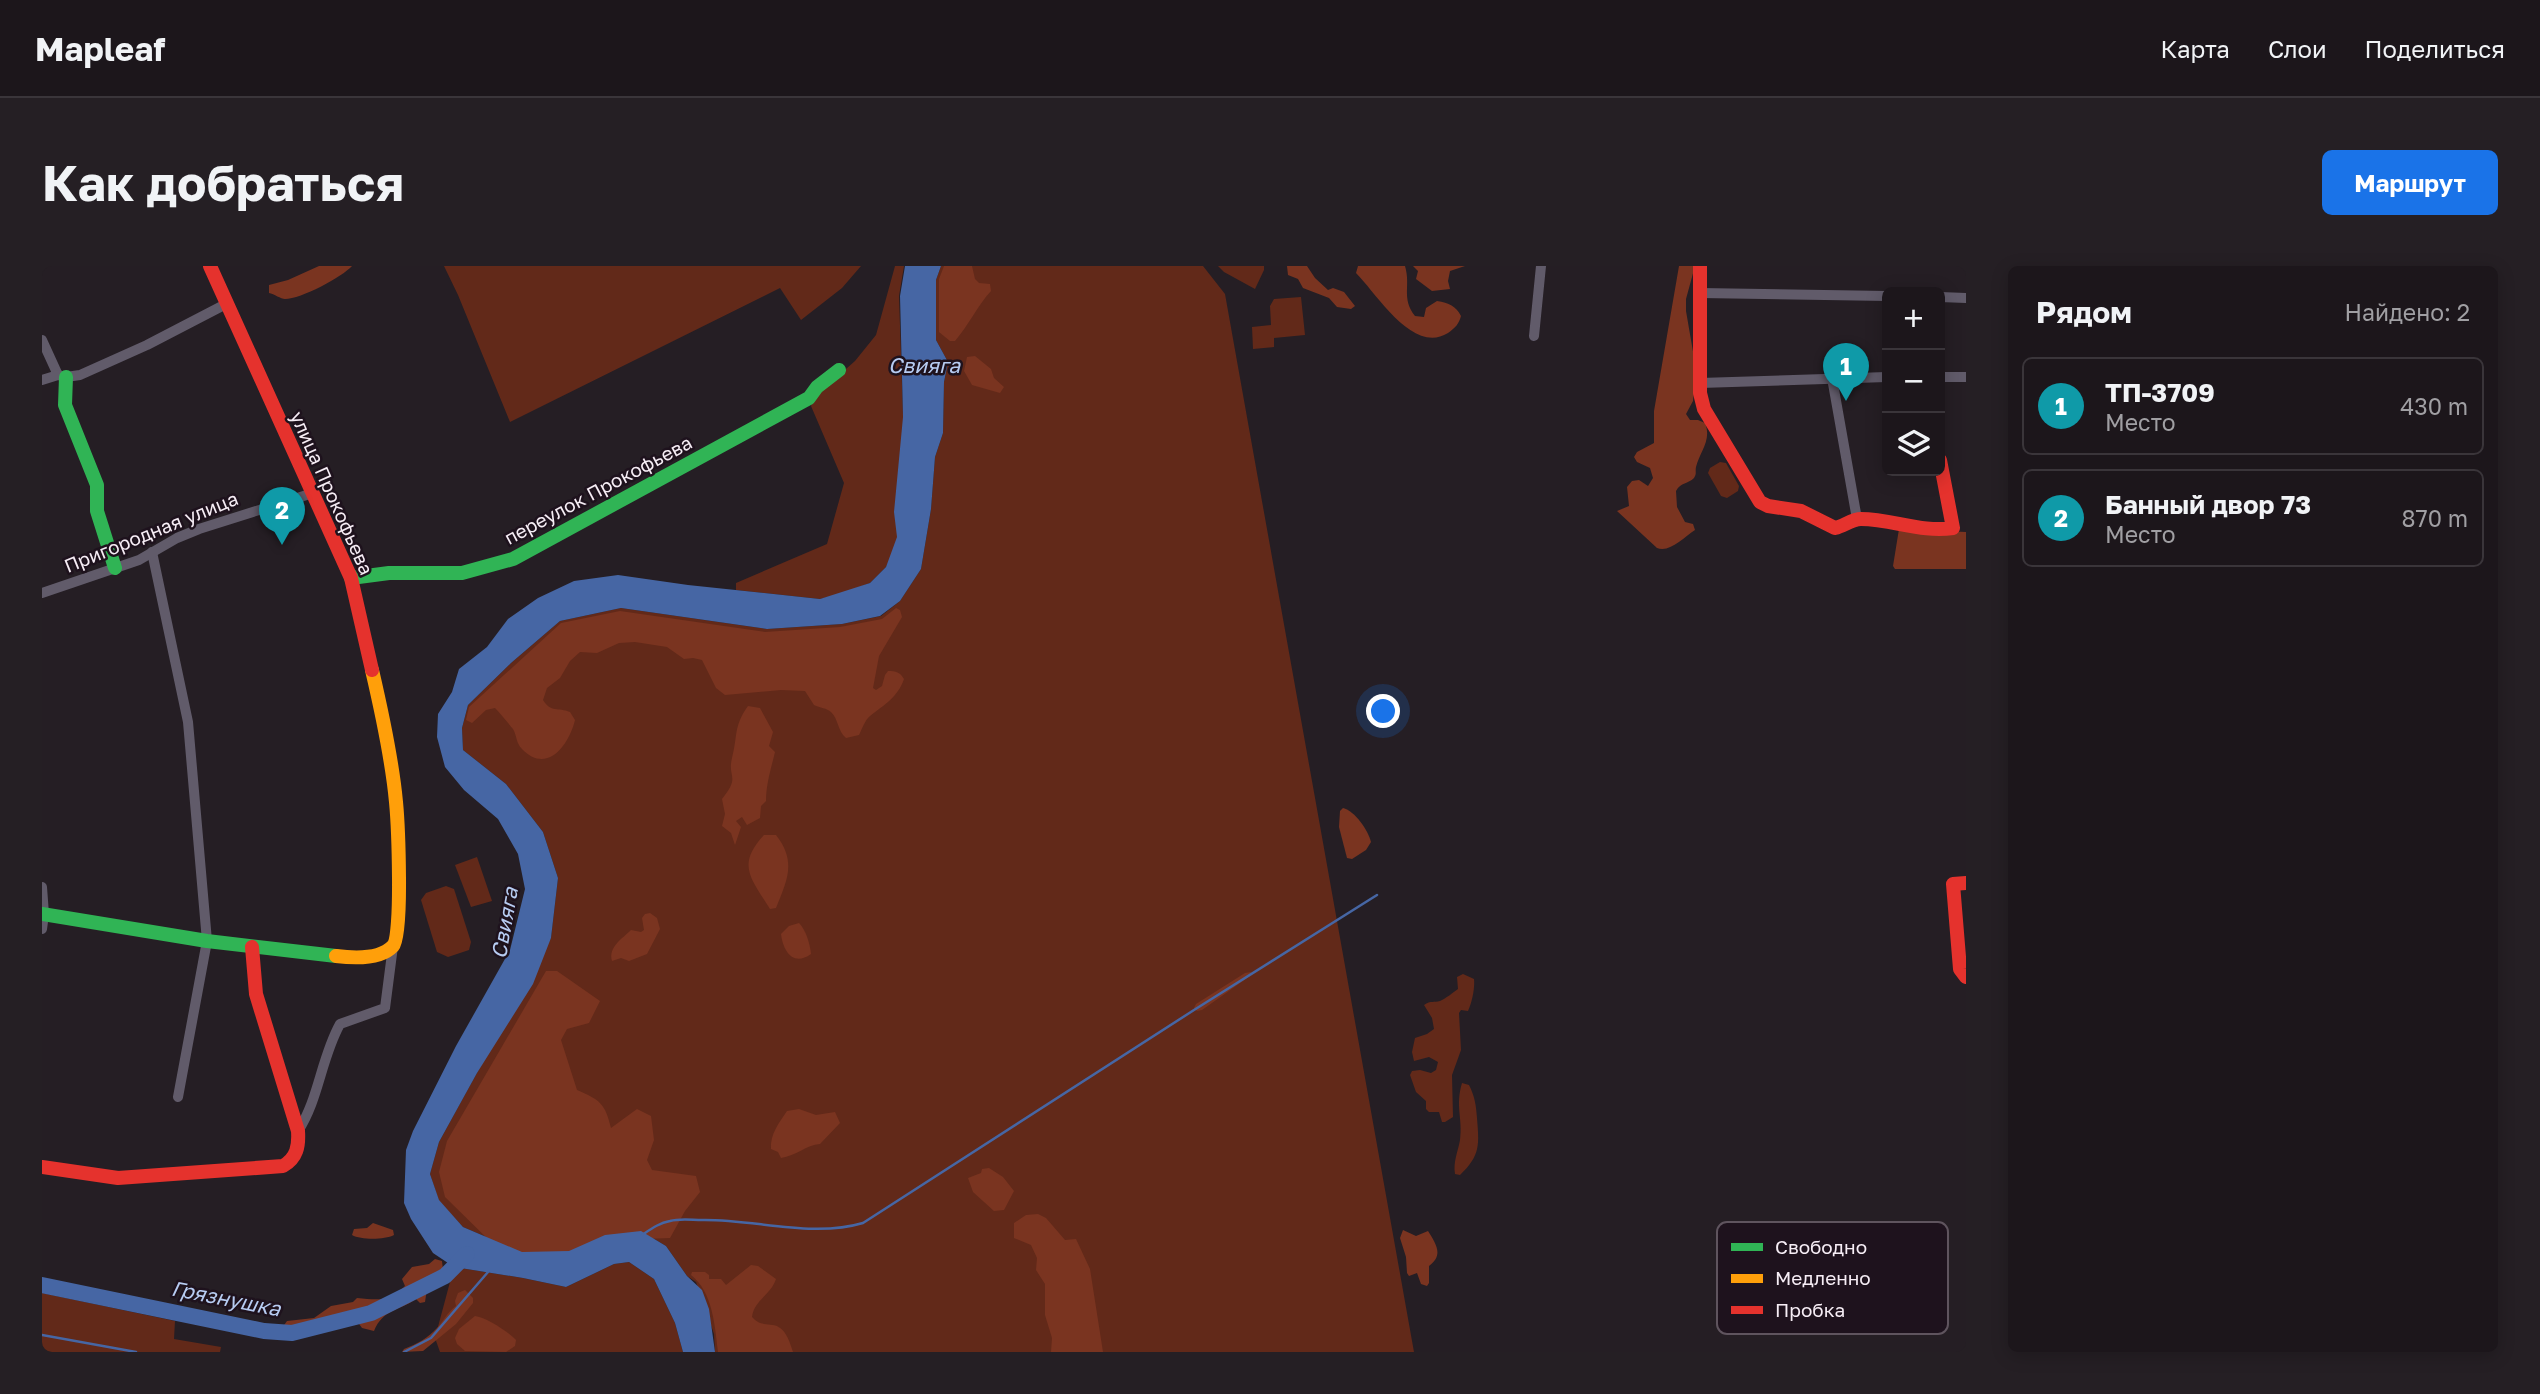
<!DOCTYPE html>
<html lang="ru">
<meta charset="utf-8">
<style>
body{margin:0;font-family:"Golos Text",sans-serif;background:#251f24;color:#f1f3f6}
.controls{position:absolute;right:21px;top:21px;display:grid;overflow:hidden;border-radius:10px;box-shadow:0 4px 18px #0003}
.controls button{width:63px;height:63px;display:grid;place-items:center;padding:0;border:0;border-bottom:2px solid #3a353a;background:#1c161b;color:#f1f3f6;font:35px sans-serif}
.you{position:absolute;left:1342px;top:446px;width:24px;height:24px;margin:-18px;border:5px solid #fff;border-radius:50%;background:#1a73e8;box-shadow:0 0 0 10px #1a73e833}
.badge{display:grid;place-items:center;width:46px;height:46px;border-radius:50%;background:#1a73e8;color:#fff;font-size:23px;font-weight:700}
.pin{position:absolute;translate:-50% -58px;filter:drop-shadow(0 2px 4px #0008)}
.pin::after{content:'';position:absolute;top:37px;width:24px;height:21px;background:inherit;clip-path:polygon(0 0,100% 0,50% 100%)}
.list{margin:0;padding:0;list-style:none}
h2{display:flex;justify-content:space-between;align-items:center;height:91px;margin:0;padding:0 28px;font-size:30px}
h2 small{font-size:23px;font-weight:400;color:#a09fa3}
.list li{display:grid;grid-template-columns:46px 1fr auto;gap:21px;align-items:center;box-sizing:border-box;height:98px;margin:0 14px 14px;padding:0 14px;border:2px solid #3a353a;border-radius:10px}
.list b{display:block;font-size:26px;white-space:nowrap}
.list p{margin:0;font-size:23px;white-space:nowrap;color:#a09fa3}
.list em{font-size:23px;font-style:normal;color:#a09fa3}
.icon{flex:none;width:38px;height:38px;fill:none;stroke:currentColor;stroke-width:2;stroke-linecap:round;stroke-linejoin:round}
.map{position:relative;flex:none;width:1924px;height:1086px;overflow:hidden;border-radius:10px}
header{display:flex;align-items:center;gap:42px;box-sizing:border-box;height:98px;padding:0 35px;background:#1c161b;border-bottom:2px solid #3a353a}
header strong{font-size:33px}
nav{display:flex;gap:38px;margin-inline-start:auto;font-size:24px}
.intro{display:flex;align-items:center;justify-content:space-between;box-sizing:border-box;height:168px;padding:0 42px}
h1{margin:0;font-size:49px}
.button{padding:18px 32px;border-radius:10px;background:#1a73e8;color:#fff;font-size:24px;font-weight:700}
main{display:flex;gap:42px;padding:0 42px}
aside{flex:1;background:#1c161b;border-radius:10px;box-shadow:0 4px 18px #0003}
.map>svg:first-child{display:block}
.green{fill:#622919}
.forest{fill:#7a3420}
.water{fill:#4666a4}
.lines{fill:none;stroke-linecap:round;stroke-linejoin:round}
.stream{stroke:#4666a4;stroke-width:2.5}
.river{stroke:#4666a4;stroke-width:16}
.street{stroke:#615b6a;stroke-width:10}
.fast{stroke:#30b455;stroke-width:14}
.slow{stroke:#ff9f0a;stroke-width:14}
.jam{stroke:#e5322d;stroke-width:14}
.labels{text-anchor:middle;stroke-width:5;stroke-linejoin:round;paint-order:stroke}
.street-label{font-size:19px;fill:#f6edf5;stroke:#1e121d}
.water-label{font-size:21px;font-style:italic;fill:#b7ccf2;stroke:#1e121d}
.key{fill:#1e121d;stroke:#5f545e;stroke-width:2}
.key-label{font-size:19px;fill:#f6edf5}
</style>
<header>
<strong>Mapleaf</strong>
<nav><a>Карта</a><a>Слои</a><a>Поделиться</a></nav>
</header>
<div class="intro"><h1>Как добраться</h1><a class="button">Маршрут</a></div>
<main>
<div class="map">
<svg width="1924" height="1086" viewBox="0 0 1924 1086">
<rect width="100%" height="100%" fill="#251e24"/>
<g class="green">
<polygon points="402,0 819,0 800,22 759,54 738,22 468,156 416,29"/>
<polygon points="853,0 862,0 857,30 862,179 857,277 844,301 828,317 799,328 778,333 694,324 694,317 785,278 802,217 769,140 771,132 813,95 834,69"/>
<polygon points="899,0 1161,0 1183,28 1372,1086 673,1086 672,1068 654,1016 645,1010 624,980 599,965 480,986 421,961 397,935 388,908 397,876 509,672 516,612 501,566 464,518 421,484 420,462 426,439 469,397 518,355 579,342 725,363 800,358 839,350 858,335 879,303 889,243 893,191 901,167 902,116 906,96 894,74 894,14"/>
<polygon points="1176,0 1222,0 1222,4 1213,23 1182,6"/>
<polygon points="1259,31 1263,69 1232,72 1232,81 1211,83 1210,61 1229,59 1228,40 1232,33"/>
<polygon points="1678,196 1684,197 1697,220 1696,225 1685,232 1679,230 1666,207 1668,202"/>
<polygon points="435,591 450,635 429,641 413,599"/>
<polygon points="404,620 412,623 429,676 427,684 406,691 395,686 379,634 384,627"/>
<path d="M 1421,708 L 1432,713 C 1433,722 1430,737 1426,745 L 1419,744 L 1417,747 L 1419,784 L 1410,809 L 1411,851 L 1403,856 L 1400,856 L 1397,846 L 1387,846 L 1384,843 L 1384,835 L 1374,826 L 1368,809 L 1370,805 L 1378,804 L 1389,807 L 1394,804 L 1396,796 L 1387,791 L 1372,795 L 1370,786 L 1373,772 L 1385,768 L 1392,763 L 1390,752 L 1382,739 C 1389,734 1392,737 1398,735 C 1403,733 1412,726 1416,723 L 1415,711 Z"/>
<path d="M 1420,817 L 1427,819 C 1433,831 1434,839 1435,852 C 1437,878 1439,889 1418,909 L 1413,908 C 1411,895 1416,886 1418,874 C 1421,853 1413,840 1420,817 Z"/>
<polygon points="587,996 612,1013 633,1057 641,1086 398,1086 393,1072 412,1001 481,1012 524,1021 572,998"/>
<polygon points="0,1027 133,1055 132,1073 179,1081 178,1086 0,1086"/>
</g>
<g class="forest">
<path d="M 277,0 L 310,0 C 300,11 259,33 243,33 C 239,33 232,28 227,27 L 227,19 L 246,14 Z"/>
<path d="M 902,0 L 930,0 L 933,13 L 937,17 L 948,18 L 949,25 C 935,40 927,59 913,75 L 908,75 L 897,66 L 897,13 Z"/>
<polygon points="1245,0 1265,0 1273,12 1286,24 1291,22 1302,26 1313,40 1309,43 1295,41 1287,32 1261,22 1256,13 1246,9"/>
<path d="M 1316,0 L 1363,0 C 1369,20 1359,32 1373,50 L 1382,51 L 1384,42 L 1395,35 C 1407,37 1414,40 1419,50 C 1417,58 1413,62 1406,67 C 1371,89 1335,28 1314,7 Z"/>
<polygon points="1371,0 1423,0 1408,5 1406,15 1408,23 1390,25 1374,13 1376,5"/>
<path d="M 1637,0 L 1653,0 L 1644,33 L 1644,45 L 1654,103 L 1651,135 L 1644,148 L 1648,154 L 1656,154 L 1663,157 C 1670,174 1658,185 1654,201 C 1653,206 1655,207 1652,212 C 1646,218 1639,216 1634,225 L 1635,241 L 1643,256 L 1651,258 L 1653,264 C 1642,271 1628,287 1615,282 L 1575,245 L 1587,240 L 1585,221 L 1590,215 L 1597,214 L 1606,220 L 1611,212 L 1608,202 L 1595,196 L 1592,191 L 1595,186 L 1612,177 L 1612,145 Z"/>
<polygon points="933,90 949,103 952,112 962,121 958,127 930,119 922,105 925,91"/>
<polygon points="1857,263 1924,266 1924,303 1853,303 1851,300"/>
<path d="M 854,342 L 858,344 L 860,351 L 837,390 L 831,422 L 834,424 L 840,420 L 843,409 L 846,405 C 854,405 858,406 862,413 C 856,431 842,439 828,450 C 823,454 820,463 817,469 L 804,472 C 795,464 797,454 789,446 C 785,442 778,442 772,439 L 763,425 L 739,424 L 683,429 L 674,422 L 660,394 L 651,392 L 642,393 L 625,381 L 593,376 L 577,377 L 555,387 L 538,386 L 528,395 L 518,412 L 505,422 L 501,434 C 509,447 516,441 528,446 L 533,454 C 527,479 505,509 480,483 C 474,477 475,470 471,463 C 466,457 459,448 453,442 L 444,444 L 430,457 L 424,454 L 427,441 L 519,357 L 578,345 L 723,366 L 798,361 L 840,353 Z"/>
<path d="M 706,440 L 718,442 L 731,466 L 727,480 L 733,486 C 729,503 724,518 724,535 L 719,540 L 718,552 L 705,559 L 700,551 L 694,555 L 699,561 L 693,579 L 689,567 L 680,560 L 683,548 L 680,533 C 699,510 685,512 690,492 C 696,470 691,461 706,440 Z"/>
<path d="M 1301,542 C 1313,545 1326,564 1329,576 L 1324,584 L 1310,593 L 1305,592 L 1297,561 L 1298,545 Z"/>
<path d="M 722,569 L 734,569 C 755,596 745,614 734,642 L 728,643 C 709,612 694,599 722,569 Z"/>
<path d="M 608,647 L 615,652 L 618,663 L 605,688 L 587,695 L 579,692 L 570,695 C 566,681 580,673 589,664 L 599,666 L 602,664 L 600,652 L 603,648 Z"/>
<path d="M 757,657 C 764,664 768,678 769,688 C 751,701 741,685 739,668 L 747,660 Z"/>
<path d="M 504,705 L 515,705 L 558,735 L 547,757 L 525,763 L 519,774 L 535,824 C 558,834 563,837 569,862 L 595,843 L 609,850 L 612,874 L 605,894 L 610,904 L 654,910 L 658,926 L 643,945 L 628,972 L 577,974 L 512,995 L 456,983 L 403,931 L 397,906 L 405,875 Z"/>
<polygon points="1209,706 1208,710 1160,744 1155,745 1152,742 1154,738 1203,707"/>
<path d="M 757,843 L 774,849 L 793,846 L 798,857 L 778,878 C 764,879 754,890 739,892 L 736,886 L 729,883 C 728,868 737,857 745,845 Z"/>
<polygon points="947,902 961,911 972,925 962,944 952,945 931,926 926,912 939,907 940,903"/>
<polygon points="996,948 1004,952 1023,974 1034,973 1048,1003 1061,1086 1009,1086 1010,1072 1003,1049 1003,1018 994,1004 995,992 989,979 972,972 972,957 984,949"/>
<path d="M 331,957 L 351,964 L 352,969 C 342,974 319,974 310,969 L 312,963 L 325,962 Z"/>
<path d="M 1361,964 L 1374,970 L 1386,965 C 1394,978 1402,989 1387,1000 L 1387,1017 L 1385,1020 L 1379,1018 L 1375,1007 L 1367,1010 L 1365,1007 L 1364,991 L 1358,972 Z"/>
<path d="M 393,993 L 400,995 L 401,1004 L 385,1023 L 383,1036 L 378,1037 L 374,1033 C 357,1045 341,1043 332,1065 L 320,1062 L 315,1055 L 274,1065 L 264,1071 L 246,1072 L 240,1062 L 245,1055 L 272,1052 L 289,1040 L 311,1036 L 315,1032 C 337,1034 347,1036 363,1020 L 360,1013 L 370,1001 L 387,998 Z"/>
<path d="M 709,999 L 716,1000 L 734,1013 C 729,1029 712,1034 710,1051 C 725,1068 739,1044 751,1086 L 676,1086 C 673,1061 671,1026 649,1009 L 650,1006 L 663,1006 L 667,1009 L 667,1013 L 679,1013 L 684,1019 Z"/>
<path d="M 423,1024 L 431,1032 L 431,1037 L 414,1058 L 381,1085 L 360,1086 L 362,1083 C 375,1078 386,1072 395,1062 C 403,1053 404,1048 414,1040 L 413,1035 L 416,1027 Z"/>
<path d="M 433,1050 C 443,1051 467,1066 474,1074 L 473,1080 L 464,1086 L 423,1085 L 415,1078 L 413,1072 L 417,1063 Z"/>
</g>
<polygon class="water" points="863,0 899,0 894,14 894,74 906,96 902,116 901,167 893,191 889,243 879,303 858,335 838,350 800,358 725,363 579,342 518,355 469,397 426,439 420,462 421,484 464,518 501,566 516,612 509,672 491,718 435,807 397,876 388,908 397,934 421,961 480,986 527,985 563,969 599,965 624,980 645,1010 660,1024 667,1043 673,1086 641,1086 633,1057 612,1013 587,996 572,998 524,1021 481,1012 412,1001 391,987 369,953 362,937 364,884 371,865 414,780 468,684 483,623 476,588 456,553 422,524 403,501 395,471 396,448 410,426 417,403 445,381 466,353 496,332 532,315 576,309 646,319 778,333 828,317 844,301 855,271 852,246 861,151 858,30"/>
<g class="lines">
<g class="stream">
<path d="M 600,969 C 609,963 617,957 628,955 C 638,952 650,954 660,954 C 712,953 770,972 821,957 L 1152,744 L 1335,629"/>
<polyline points="0,1069 94,1086"/>
<polyline points="362,1086 389,1072 446,1006"/>
</g>
<polyline class="river" points="0,1019 222,1065 250,1067 329,1047 403,1010 425,988"/>
<g class="street">
<polyline points="1658,27 1845,30"/>
<polyline points="1898,31 1924,32"/>
<polyline points="1492,70 1499,0"/>
<polyline points="0,74 16,109"/>
<polyline points="1898,111 1924,111"/>
<polyline points="1790,112 1815,253"/>
<polyline points="0,114 16,109 24,111 38,109 105,79 184,38"/>
<polyline points="1658,117 1845,111"/>
<polyline points="110,286 146,456 165,675 136,831"/>
<polyline points="0,327 97,294 135,272 157,263 271,227"/>
<polyline points="0,621 2,648 0,663"/>
<path d="M 256,865 C 277,833 279,792 298,758 L 343,742 L 351,680"/>
</g>
<g class="fast">
<polyline points="24,111 23,139 55,219 55,245 73,302"/>
<polyline points="309,312 347,307 420,307 471,293 767,132 775,121 797,104"/>
<polyline points="0,648 165,675 294,690"/>
</g>
<path class="slow" d="M 294,690 C 310,692 338,694 351,680 C 361,669 356,557 354,536 C 350,492 340,447 330,404"/>
<g class="jam">
<polyline points="168,0 309,312 330,404"/>
<path d="M 1658,0 L 1658,127 L 1662,143 L 1718,236 L 1726,240 L 1759,245 L 1793,262 C 1802,260 1810,253 1819,253 C 1850,253 1880,267 1911,262 L 1898,194"/>
<polyline points="1924,617 1911,618 1918,703 1924,711"/>
<path d="M 0,901 L 76,912 L 241,900 C 255,892 257,880 256,865 L 214,728 L 210,681"/>
</g>
</g>
<g class="labels">
<g class="street-label">
<text transform="translate(556 224) rotate(-28)" y="7">переулок Прокофьева</text>
<text transform="translate(290 227) rotate(66)" y="7">улица Прокофьева</text>
<text transform="translate(109 266) rotate(-22)" y="7">Пригородная улица</text>
</g>
<g class="water-label">
<text x="882" y="107">Свияга</text>
<text transform="translate(463 657) rotate(-80)" y="7">Свияга</text>
<text transform="translate(184 1033) rotate(11)" y="7">Грязнушка</text>
</g>
</g>
<rect x="1675" y="956" width="231" height="112" rx="10" class="key"/>
<rect x="1689" y="977" width="32" height="8" fill="#30b455"/>
<rect x="1689" y="1008" width="32" height="9" fill="#ff9f0a"/>
<rect x="1689" y="1040" width="32" height="8" fill="#e5322d"/>
<g class="key-label">
<text x="1733" y="988">Свободно</text>
<text x="1733" y="1019">Медленно</text>
<text x="1733" y="1051">Пробка</text>
</g>
</svg>
<div class="controls">
<button>+</button>
<button>−</button>
<button><svg class="icon" aria-label="layers" viewBox="0 0 24 24"><path d="M12 4l9 5-9 5-9-5zM3 14l9 5 9-5"/></svg></button>
</div>
<div class="you"></div>
<div class="pin badge" style="left:1804px;top:135px;background:#0f9aa8">1</div>
<div class="pin badge" style="left:240px;top:279px;background:#0f9aa8">2</div>
</div>
<aside>
<h2>Рядом<small>Найдено: 2</small></h2>
<ul class="list">
<li><span class="badge" style="background:#0f9aa8">1</span><div><b>ТП-3709</b><p>Место</p></div><em>430 m</em></li>
<li><span class="badge" style="background:#0f9aa8">2</span><div><b>Банный двор 73</b><p>Место</p></div><em>870 m</em></li>
</ul>
</aside>
</main>
